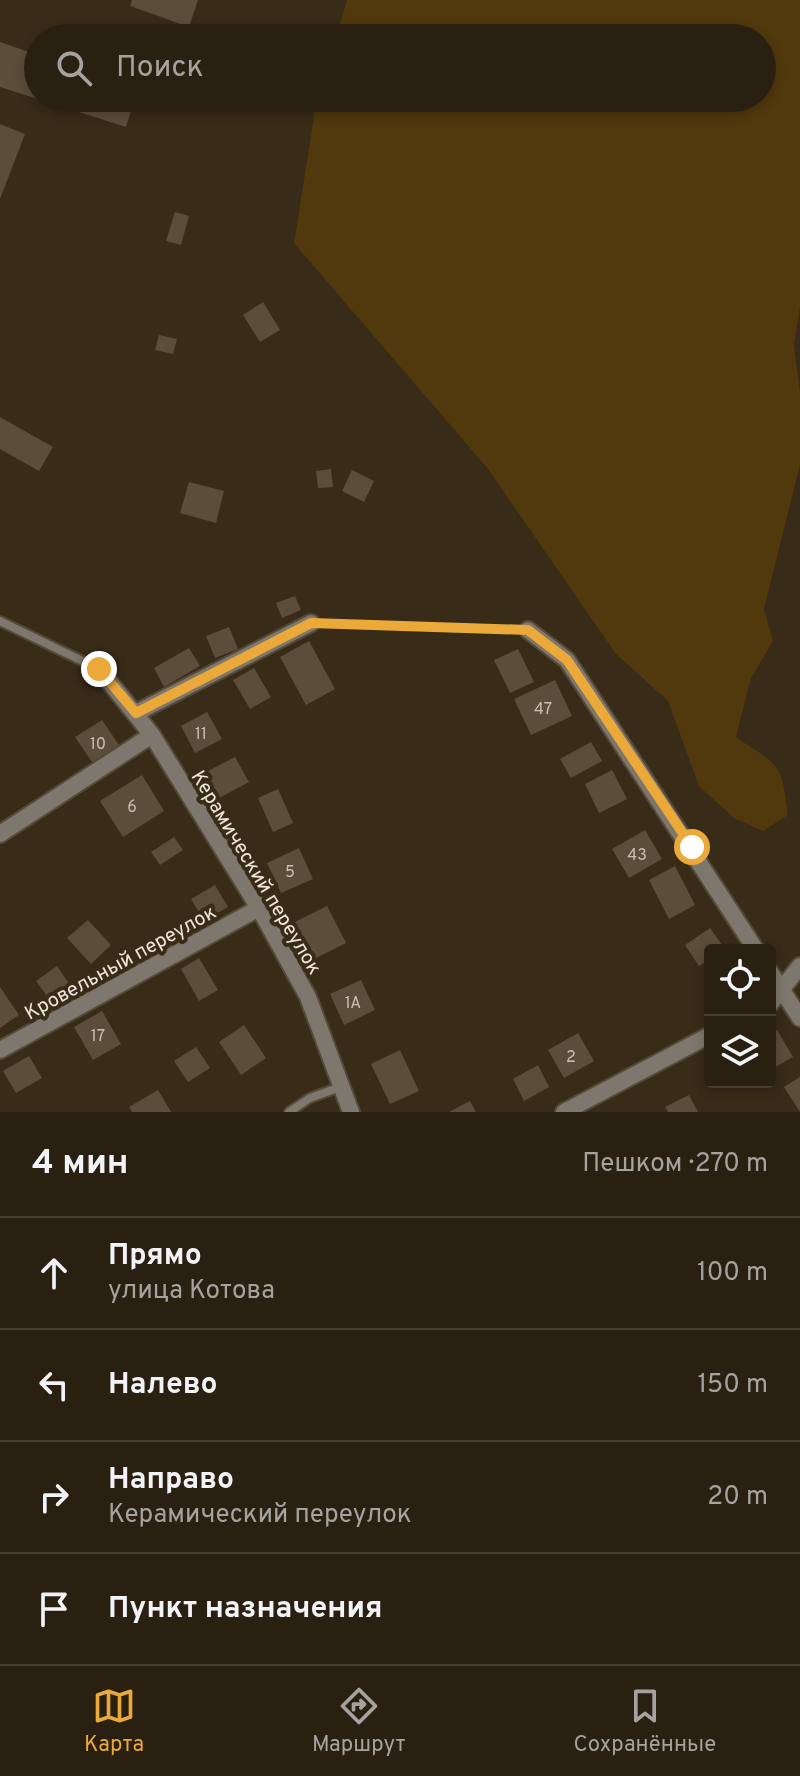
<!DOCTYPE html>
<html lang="ru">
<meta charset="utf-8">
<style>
body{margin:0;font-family:Overpass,sans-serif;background:#32281b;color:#f1f3f6}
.controls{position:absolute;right:24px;bottom:24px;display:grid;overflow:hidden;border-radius:8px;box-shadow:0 4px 12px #0003}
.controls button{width:72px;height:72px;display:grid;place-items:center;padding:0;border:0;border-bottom:2px solid #463e32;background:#2a2012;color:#f1f3f6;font:40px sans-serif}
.stop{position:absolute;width:24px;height:24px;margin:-18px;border:6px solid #eba939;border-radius:50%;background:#fff}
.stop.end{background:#eba939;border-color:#fff;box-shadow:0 2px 8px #0008}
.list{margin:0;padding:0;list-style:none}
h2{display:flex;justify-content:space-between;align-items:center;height:104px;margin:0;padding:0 32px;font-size:34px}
h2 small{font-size:26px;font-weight:400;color:#a5a39f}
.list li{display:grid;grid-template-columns:52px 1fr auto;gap:24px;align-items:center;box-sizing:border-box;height:112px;padding:0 32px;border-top:2px solid #463e32}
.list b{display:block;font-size:30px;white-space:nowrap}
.list p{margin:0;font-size:26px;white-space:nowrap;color:#a5a39f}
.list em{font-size:26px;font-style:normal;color:#a5a39f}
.icon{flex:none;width:44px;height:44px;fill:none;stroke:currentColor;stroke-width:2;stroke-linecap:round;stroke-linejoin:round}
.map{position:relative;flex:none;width:800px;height:1112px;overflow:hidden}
.search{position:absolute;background:#2a2012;box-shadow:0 4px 12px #0003;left:24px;right:24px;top:24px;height:88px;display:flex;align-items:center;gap:20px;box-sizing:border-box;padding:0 28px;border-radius:44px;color:#a5a39f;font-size:30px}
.sheet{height:552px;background:#2a2012}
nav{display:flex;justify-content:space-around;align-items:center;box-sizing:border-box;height:112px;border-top:2px solid #463e32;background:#2a2012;font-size:22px;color:#a5a39f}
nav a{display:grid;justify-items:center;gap:4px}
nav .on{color:#eba939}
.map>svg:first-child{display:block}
.green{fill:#51380d}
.building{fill:#5b4d39}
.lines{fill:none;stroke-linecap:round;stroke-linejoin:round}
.service-casing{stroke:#554937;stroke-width:12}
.minor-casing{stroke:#554937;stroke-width:20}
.path{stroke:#776c5b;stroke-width:3;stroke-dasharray:4 6;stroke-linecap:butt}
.service{stroke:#7e776d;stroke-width:8}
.minor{stroke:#7e776d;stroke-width:16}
.route{stroke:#eba939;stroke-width:10}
.labels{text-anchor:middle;stroke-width:8;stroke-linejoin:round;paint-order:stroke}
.number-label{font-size:16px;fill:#cac0b2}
.street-label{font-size:20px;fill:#efe6db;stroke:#382b18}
</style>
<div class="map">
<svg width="800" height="1112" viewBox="0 0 800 1112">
<rect width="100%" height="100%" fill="#382b18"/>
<path class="green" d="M 347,0 L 800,0 L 800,307 L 794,345 L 800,392 L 800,465 L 764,609 L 773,641 L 751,678 L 736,737 C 779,767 781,759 788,815 L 763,831 L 734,818 L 699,786 L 668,701 L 616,654 L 488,469 L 294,243 L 317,98 L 762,98 L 762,38 L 336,38 Z"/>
<g class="building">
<polygon points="132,0 198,0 189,27 130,6"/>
<polygon points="0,42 38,55 38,98 135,98 126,127 0,87"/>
<polygon points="0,124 25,134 0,199"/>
<polygon points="175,212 189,216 181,245 166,241"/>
<polygon points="263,302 280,330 260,342 243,315"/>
<polygon points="159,335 177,339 173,354 155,350"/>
<polygon points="0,417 53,447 39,471 0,449"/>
<polygon points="331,469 333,487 318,488 316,471"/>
<polygon points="352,470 374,481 364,502 342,491"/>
<polygon points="189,482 224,491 216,523 180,513"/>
<polygon points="295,596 301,610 282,618 276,603"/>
<polygon points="229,627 238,649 215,658 206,636"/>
<polygon points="309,641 335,689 306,705 280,657"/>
<polygon points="189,648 200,666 164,687 154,668"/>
<polygon points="518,649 534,682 510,693 494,660"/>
<polygon points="254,668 271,697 250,709 233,680"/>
<polygon points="555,680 572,716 531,735 514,699"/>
<polygon points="207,712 222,739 195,753 181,726"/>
<polygon points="102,720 121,748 94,765 75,737"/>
<polygon points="591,742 602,761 571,778 560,759"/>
<polygon points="235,757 249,782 219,798 206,772"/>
<polygon points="612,770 627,799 599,813 585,784"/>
<polygon points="142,775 164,811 123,837 100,801"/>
<polygon points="278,789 293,823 273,832 258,798"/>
<polygon points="645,830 662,859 629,878 612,849"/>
<polygon points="174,837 183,850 160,865 151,852"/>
<polygon points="299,848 313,879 281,893 267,863"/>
<polygon points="675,866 695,905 669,919 649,880"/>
<polygon points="215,885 228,907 204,921 191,899"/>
<polygon points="327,906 346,943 314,959 295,922"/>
<polygon points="88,920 111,945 91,964 67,938"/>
<polygon points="710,928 725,949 710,950 710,959 699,966 685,945"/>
<polygon points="199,958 218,990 199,1001 181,969"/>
<polygon points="57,966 72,988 52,1003 36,981"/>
<polygon points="361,980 375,1010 344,1025 330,994"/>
<polygon points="0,987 19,1015 0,1028"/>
<polygon points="102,1011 121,1044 93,1060 74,1027"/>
<polygon points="244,1025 266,1058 241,1075 219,1042"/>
<polygon points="777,1030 793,1057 770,1070 770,1034"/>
<polygon points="578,1033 594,1061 564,1078 548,1050"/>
<polygon points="196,1047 210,1068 188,1082 174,1061"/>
<polygon points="400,1050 419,1091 390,1104 371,1064"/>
<polygon points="29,1056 42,1078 16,1093 3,1071"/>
<polygon points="538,1065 549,1087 524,1101 513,1079"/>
<polygon points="800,1077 800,1112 784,1087"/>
<polygon points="158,1090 171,1112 132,1112 129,1107"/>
<polygon points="689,1095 698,1112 668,1112 665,1107"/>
<polygon points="470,1101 476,1112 449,1112"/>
</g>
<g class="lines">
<g class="service-casing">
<g id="service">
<polyline points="0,621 99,669"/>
<polyline points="289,1112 310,1098 340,1087"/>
</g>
</g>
<g class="minor-casing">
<g id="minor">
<polyline points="528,630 567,660 756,950"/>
<polyline points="99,669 152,735 259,908 308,997 351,1112"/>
<polyline points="136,713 311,623"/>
<polyline points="0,834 152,735"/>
<polyline points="770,972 800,1018"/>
<polyline points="770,1004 800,966"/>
<polyline points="0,1050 259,908"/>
<polyline points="564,1112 710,1035"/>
</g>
</g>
<polyline class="path" points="327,623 511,630"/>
<use href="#service" class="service"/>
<use href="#minor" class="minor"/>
</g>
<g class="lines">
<polyline class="route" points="99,669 136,713 311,623 528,630 567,660 692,847"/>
</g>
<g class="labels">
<g class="number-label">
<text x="543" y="714">47</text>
<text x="201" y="739">11</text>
<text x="98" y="749">10</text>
<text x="132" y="812">6</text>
<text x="637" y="860">43</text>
<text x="290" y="877">5</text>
<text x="353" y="1008">1А</text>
<text x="98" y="1041">17</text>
<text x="571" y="1062">2</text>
</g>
<g class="street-label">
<text transform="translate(257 872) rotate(59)" y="7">Керамический переулок</text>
<text transform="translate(120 962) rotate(-29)" y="7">Кровельный переулок</text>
</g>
</g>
</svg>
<div class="controls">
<button><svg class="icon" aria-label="locate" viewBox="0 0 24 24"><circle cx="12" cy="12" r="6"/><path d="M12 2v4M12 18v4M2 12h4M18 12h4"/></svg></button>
<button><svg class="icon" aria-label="layers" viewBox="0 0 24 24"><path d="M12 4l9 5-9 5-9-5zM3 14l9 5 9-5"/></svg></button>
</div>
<div class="stop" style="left:692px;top:847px"></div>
<div class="stop end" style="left:99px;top:669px"></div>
<div class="search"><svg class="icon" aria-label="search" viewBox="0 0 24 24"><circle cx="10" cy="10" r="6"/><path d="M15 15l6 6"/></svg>Поиск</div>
</div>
<section class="sheet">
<h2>4 мин<small>Пешком · 270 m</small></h2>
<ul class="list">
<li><svg class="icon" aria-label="ahead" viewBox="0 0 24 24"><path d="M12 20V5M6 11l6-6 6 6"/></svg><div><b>Прямо</b><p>улица Котова</p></div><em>100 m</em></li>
<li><svg class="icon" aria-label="left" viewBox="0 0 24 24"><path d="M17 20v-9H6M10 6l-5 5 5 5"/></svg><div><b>Налево</b></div><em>150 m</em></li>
<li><svg class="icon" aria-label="right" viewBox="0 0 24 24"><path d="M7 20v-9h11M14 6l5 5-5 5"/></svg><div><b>Направо</b><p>Керамический переулок</p></div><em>20 m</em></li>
<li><svg class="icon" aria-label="arrive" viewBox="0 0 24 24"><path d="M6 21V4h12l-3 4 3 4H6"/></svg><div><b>Пункт назначения</b></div></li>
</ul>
</section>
<nav>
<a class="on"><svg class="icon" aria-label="map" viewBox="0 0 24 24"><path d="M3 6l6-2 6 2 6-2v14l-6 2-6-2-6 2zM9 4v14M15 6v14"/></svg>Карта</a>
<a><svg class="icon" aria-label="directions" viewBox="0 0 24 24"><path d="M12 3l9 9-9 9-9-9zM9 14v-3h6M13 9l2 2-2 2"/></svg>Маршрут</a>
<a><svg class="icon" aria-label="saved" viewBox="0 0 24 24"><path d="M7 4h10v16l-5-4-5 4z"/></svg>Сохранённые</a>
</nav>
